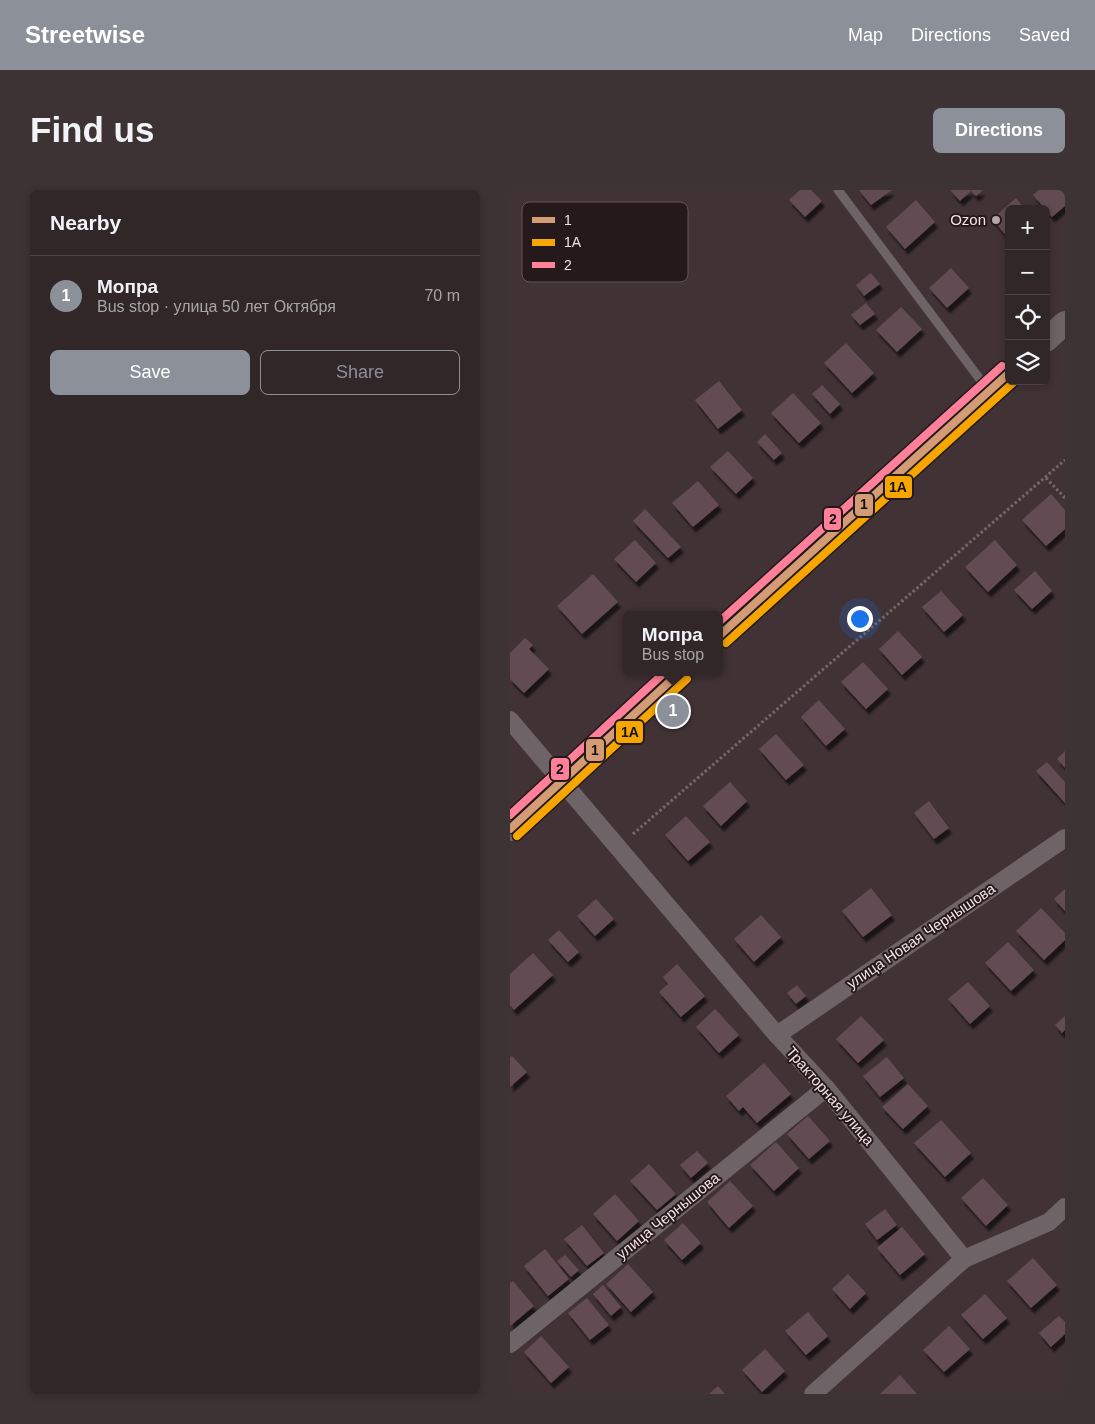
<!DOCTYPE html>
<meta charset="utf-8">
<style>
body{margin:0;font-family:Arial,sans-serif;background:#3d3234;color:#f1f3f6}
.controls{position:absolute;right:15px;top:15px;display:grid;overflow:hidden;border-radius:8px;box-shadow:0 2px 8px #0003}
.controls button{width:45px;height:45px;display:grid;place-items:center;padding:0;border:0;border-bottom:1px solid #4c4345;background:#312628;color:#f1f3f6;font:25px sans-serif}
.you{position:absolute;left:349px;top:428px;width:18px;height:18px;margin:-12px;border:4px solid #fff;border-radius:50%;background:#1a73e8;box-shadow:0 0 0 8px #1a73e833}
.badge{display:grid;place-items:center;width:32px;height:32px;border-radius:50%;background:#8c9099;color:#fff;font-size:16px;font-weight:700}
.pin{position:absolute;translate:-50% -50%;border:2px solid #fff;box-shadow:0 1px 5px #0006}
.popup{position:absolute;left:113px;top:421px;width:100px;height:65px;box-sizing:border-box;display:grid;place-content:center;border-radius:8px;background:#312628;filter:drop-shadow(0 1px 4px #0005);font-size:16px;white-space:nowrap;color:#a8a5a8}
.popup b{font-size:19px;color:#f1f3f6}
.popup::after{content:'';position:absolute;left:50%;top:100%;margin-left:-10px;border:10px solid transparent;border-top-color:#312628}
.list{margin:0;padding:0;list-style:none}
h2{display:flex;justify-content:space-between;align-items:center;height:65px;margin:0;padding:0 20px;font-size:21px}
h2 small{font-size:16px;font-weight:400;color:#a8a5a8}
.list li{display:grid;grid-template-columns:32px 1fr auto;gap:15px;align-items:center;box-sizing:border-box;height:80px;padding:0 20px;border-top:1px solid #4c4345}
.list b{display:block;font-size:19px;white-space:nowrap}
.list p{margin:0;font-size:16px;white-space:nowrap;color:#a8a5a8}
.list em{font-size:16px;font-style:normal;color:#a8a5a8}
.actions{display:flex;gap:10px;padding:15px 20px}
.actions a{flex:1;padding:11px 0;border:1px solid #8c9099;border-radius:8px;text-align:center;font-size:18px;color:#8c9099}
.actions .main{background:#8c9099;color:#fff}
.icon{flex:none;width:28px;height:28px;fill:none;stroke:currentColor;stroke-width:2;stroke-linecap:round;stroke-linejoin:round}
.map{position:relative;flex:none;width:555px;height:1204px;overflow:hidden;border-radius:8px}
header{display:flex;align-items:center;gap:30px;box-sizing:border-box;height:70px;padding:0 25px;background:#8c9099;color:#fff}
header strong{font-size:24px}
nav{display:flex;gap:28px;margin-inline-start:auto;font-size:18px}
.intro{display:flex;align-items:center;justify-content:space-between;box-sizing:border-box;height:120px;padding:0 30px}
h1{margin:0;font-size:35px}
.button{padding:12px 22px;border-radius:8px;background:#8c9099;color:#fff;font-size:18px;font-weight:700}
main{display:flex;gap:30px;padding:0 30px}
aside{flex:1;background:#312628;border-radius:8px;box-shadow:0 2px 8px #0003}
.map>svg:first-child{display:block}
.building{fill:#634c53;filter:url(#shadow)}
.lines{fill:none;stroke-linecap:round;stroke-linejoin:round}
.path{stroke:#73696c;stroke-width:3;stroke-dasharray:2.5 2.5;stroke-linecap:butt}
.service{stroke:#6e6366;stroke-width:9}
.minor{stroke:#6e6366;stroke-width:18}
.secondary{stroke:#6e6366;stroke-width:24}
.bus-1-casing{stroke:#25191c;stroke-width:11}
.bus-2-casing{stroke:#25191c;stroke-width:11}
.bus-3-casing{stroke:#25191c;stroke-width:11}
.bus-1{stroke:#d39c74;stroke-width:8}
.bus-2{stroke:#f7a600;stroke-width:8}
.bus-3{stroke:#ff8098;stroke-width:8}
.poi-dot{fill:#b5a4a8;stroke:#25191c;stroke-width:2}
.labels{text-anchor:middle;stroke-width:4;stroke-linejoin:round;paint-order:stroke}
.poi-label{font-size:15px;fill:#f4e2e6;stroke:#25191c;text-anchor:end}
.street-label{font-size:15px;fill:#f4e2e6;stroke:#25191c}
.key{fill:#25191c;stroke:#635559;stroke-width:1}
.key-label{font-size:14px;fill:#f4e2e6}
.line-badge{stroke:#25191c;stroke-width:2}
.pale-badge-label{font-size:14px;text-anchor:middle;font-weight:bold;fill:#111}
</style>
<header>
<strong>Streetwise</strong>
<nav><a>Map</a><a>Directions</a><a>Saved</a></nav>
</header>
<div class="intro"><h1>Find us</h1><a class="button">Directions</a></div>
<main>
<aside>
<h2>Nearby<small></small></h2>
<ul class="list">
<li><span class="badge">1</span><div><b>Мопра</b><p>Bus stop · улица 50 лет Октября</p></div><em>70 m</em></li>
</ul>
<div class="actions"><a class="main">Save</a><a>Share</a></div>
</aside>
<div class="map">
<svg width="555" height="1204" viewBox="0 0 555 1204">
<defs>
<filter id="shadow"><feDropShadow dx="3" dy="5.5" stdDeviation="1" flood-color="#0009"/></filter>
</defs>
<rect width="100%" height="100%" fill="#413236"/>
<g class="building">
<polygon points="290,0 301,0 312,11 295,27 279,10"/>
<polygon points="349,0 382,0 361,15"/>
<polygon points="440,0 473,0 466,6 461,1 450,11"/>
<polygon points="529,0 555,0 555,16 542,27 523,5"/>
<polygon points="506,8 515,19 499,19 499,49 482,29"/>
<polygon points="406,10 425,32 395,59 376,37"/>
<polygon points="441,78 459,98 437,118 419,98"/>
<polygon points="361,83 370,94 354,106 346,95"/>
<polygon points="356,113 365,124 350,135 341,125"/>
<polygon points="391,117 412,139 387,162 366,140"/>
<polygon points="336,153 364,183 342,203 314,173"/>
<polygon points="209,191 232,220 208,239 185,210"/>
<polygon points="312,195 330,214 320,224 302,204"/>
<polygon points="283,203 311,233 289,253 261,223"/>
<polygon points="255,244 272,263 264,270 247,252"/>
<polygon points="218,261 243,288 226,304 200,277"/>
<polygon points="188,291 209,315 183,337 162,313"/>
<polygon points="541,304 555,320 555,339 536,356 512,330"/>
<polygon points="135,319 171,357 158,368 123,331"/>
<polygon points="125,350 146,373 126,392 104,369"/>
<polygon points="485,350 507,375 478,402 455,377"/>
<polygon points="525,381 542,401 522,419 504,400"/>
<polygon points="83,384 108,412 72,444 47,416"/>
<polygon points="431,401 453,425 434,442 412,417"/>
<polygon points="388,441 412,467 392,485 369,459"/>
<polygon points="15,448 23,455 19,459 39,479 14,503 0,489 0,463"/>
<polygon points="353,472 378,499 356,519 331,492"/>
<polygon points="309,510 335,539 316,556 291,527"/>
<polygon points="266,544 294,575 276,590 249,559"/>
<polygon points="555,561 555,578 547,569"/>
<polygon points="537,572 555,592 555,613 526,581"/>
<polygon points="220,592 237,611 211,636 193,616"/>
<polygon points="419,611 439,638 424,649 404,623"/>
<polygon points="176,626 200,652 178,671 155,645"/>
<polygon points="361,698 382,725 353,747 332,721"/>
<polygon points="555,699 555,721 544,709"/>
<polygon points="86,709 104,729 85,746 67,726"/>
<polygon points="531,718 555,743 555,750 534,770 506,741"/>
<polygon points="251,725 271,747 244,772 224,749"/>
<polygon points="49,740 69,762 58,772 38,750"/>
<polygon points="498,752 524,780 501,801 475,773"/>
<polygon points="23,763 43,785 4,820 0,815 0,784"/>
<polygon points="167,774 195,806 171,827 149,802 158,794 153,787"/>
<polygon points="458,792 480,816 460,834 438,809"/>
<polygon points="287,795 296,806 286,814 277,803"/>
<polygon points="205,819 229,845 209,863 186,837"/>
<polygon points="351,826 374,850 348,873 326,849"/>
<polygon points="555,826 555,840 552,843 545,835"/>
<polygon points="2,866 17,882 0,897 0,867"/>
<polygon points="377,867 394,888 370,907 353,886"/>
<polygon points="254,873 281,904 247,933 233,917 229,921 216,906"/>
<polygon points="398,894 418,916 393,939 372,917"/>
<polygon points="298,926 320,951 299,969 277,944"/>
<polygon points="431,930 461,963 435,987 404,953"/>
<polygon points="266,952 289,978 264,1001 240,975"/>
<polygon points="187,961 198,973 181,988 170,975"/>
<polygon points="139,974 166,1004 147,1020 120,991"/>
<polygon points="473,988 498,1015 476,1036 451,1008"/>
<polygon points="220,991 243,1016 219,1038 197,1012"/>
<polygon points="105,1004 129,1031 107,1051 83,1024"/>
<polygon points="375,1019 387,1035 367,1050 355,1034"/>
<polygon points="173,1033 191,1053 172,1070 154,1050"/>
<polygon points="72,1035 94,1063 77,1076 54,1049"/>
<polygon points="392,1037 415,1064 390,1085 367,1058"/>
<polygon points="35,1059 59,1089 38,1106 14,1076"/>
<polygon points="55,1065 69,1080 61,1087 47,1071"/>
<polygon points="523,1068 547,1095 521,1118 497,1091"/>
<polygon points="118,1074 143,1102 121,1122 96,1094"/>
<polygon points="338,1084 356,1103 340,1119 322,1099"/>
<polygon points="3,1091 24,1116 0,1136 0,1093"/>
<polygon points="93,1095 111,1117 101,1126 83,1104"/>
<polygon points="475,1104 497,1128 473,1149 451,1125"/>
<polygon points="77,1108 99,1135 80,1150 58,1123"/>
<polygon points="298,1122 318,1146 296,1165 275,1141"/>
<polygon points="549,1126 555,1132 555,1144 541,1157 529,1143"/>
<polygon points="439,1136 460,1159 434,1182 413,1160"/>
<polygon points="31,1146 59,1177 41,1193 14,1162"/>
<polygon points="255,1159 275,1181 252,1202 232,1180"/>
<polygon points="390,1185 407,1204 370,1204"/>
<polygon points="208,1196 215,1204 199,1204"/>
</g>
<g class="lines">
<g class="path">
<polyline points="536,288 555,308"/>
<polyline points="123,644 555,270"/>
</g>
<polyline class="service" points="328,0 478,200"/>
<g class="minor">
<polyline points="0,530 267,845 316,898 454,1069 303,1204"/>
<polyline points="267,845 555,648"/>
<polyline points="454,1069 539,1032 555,1017"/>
<polyline points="0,1154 316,898"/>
</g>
<g class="secondary">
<polyline points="536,150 555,133"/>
<polyline points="209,446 499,183"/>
<polyline points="0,639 170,482"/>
</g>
<g class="bus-1-casing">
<g id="bus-1">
<polyline points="209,446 499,183"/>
<polyline points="0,639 170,482"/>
</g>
</g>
<g class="bus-2-casing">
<g id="bus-2">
<polyline points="216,453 505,191"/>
<polyline points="7,646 177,489"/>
</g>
</g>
<g class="bus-3-casing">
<g id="bus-3">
<polyline points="209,432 492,176"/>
<polyline points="0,625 155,482"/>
</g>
</g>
<use href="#bus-1" class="bus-1"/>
<use href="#bus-2" class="bus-2"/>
<use href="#bus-3" class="bus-3"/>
</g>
<circle class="poi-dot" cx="486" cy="30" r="5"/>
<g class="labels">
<g class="poi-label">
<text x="476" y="35">Ozon</text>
</g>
<g class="street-label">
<text transform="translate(411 746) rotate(-34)" y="5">улица Новая Чернышова</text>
<text transform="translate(320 906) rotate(49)" y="5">Тракторная улица</text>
<text transform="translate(158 1026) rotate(-39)" y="5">улица Чернышова</text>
</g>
</g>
<rect x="12" y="12" width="166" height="80" rx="8" class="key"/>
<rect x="22" y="27" width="23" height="6" fill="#d39c74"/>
<rect x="22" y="49" width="23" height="7" fill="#f7a600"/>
<rect x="22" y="72" width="23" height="6" fill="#ff8098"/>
<g class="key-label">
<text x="54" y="35">1</text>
<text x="54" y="57">1А</text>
<text x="54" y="80">2</text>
</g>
<g class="line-badge">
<rect x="374" y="285" width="29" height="24" rx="5" fill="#f7a600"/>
<rect x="344" y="303" width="20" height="24" rx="5" fill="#d39c74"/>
<rect x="313" y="317" width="19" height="24" rx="5" fill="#ff8098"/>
<rect x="105" y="530" width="29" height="24" rx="5" fill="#f7a600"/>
<rect x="75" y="548" width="20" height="24" rx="5" fill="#d39c74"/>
<rect x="40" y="567" width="20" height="24" rx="5" fill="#ff8098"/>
</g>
<g class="pale-badge-label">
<text x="388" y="302">1А</text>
<text x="354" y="319">1</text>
<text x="323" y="334">2</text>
<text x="120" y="547">1А</text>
<text x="85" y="565">1</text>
<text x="50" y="584">2</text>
</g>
</svg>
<div class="controls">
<button>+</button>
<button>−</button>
<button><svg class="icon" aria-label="locate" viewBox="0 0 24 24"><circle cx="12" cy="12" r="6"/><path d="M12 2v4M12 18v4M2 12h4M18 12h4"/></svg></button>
<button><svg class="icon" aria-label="layers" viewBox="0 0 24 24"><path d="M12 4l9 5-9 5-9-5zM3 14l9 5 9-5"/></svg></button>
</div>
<div class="you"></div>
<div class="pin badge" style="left:163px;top:521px">1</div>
<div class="popup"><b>Мопра</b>Bus stop</div>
</div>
</main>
